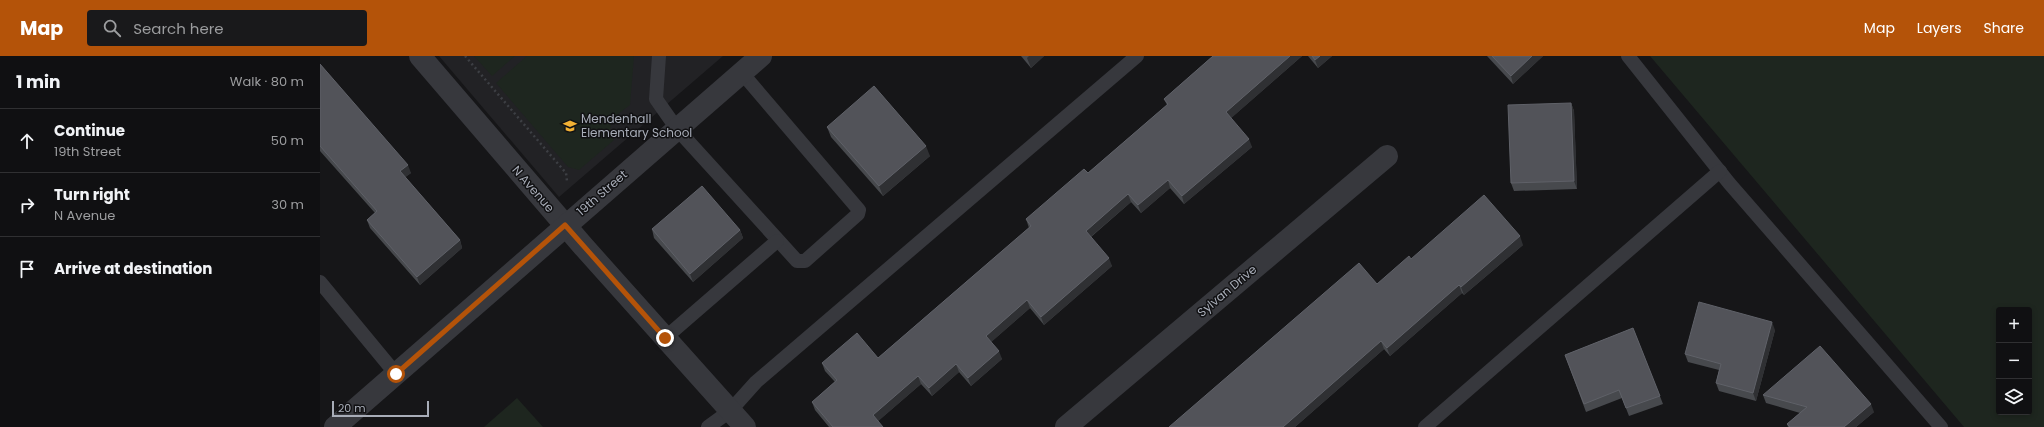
<!DOCTYPE html>
<meta charset="utf-8">
<style>
body{margin:0;font-family:Poppins,sans-serif;background:#19191b;color:#f1f3f6}
.controls{position:absolute;right:12px;bottom:12px;display:grid;overflow:hidden;border-radius:4px;box-shadow:0 2px 6px #0003}
.controls button{width:36px;height:36px;display:grid;place-items:center;padding:0;border:0;border-bottom:1px solid #303032;background:#101012;color:#f1f3f6;font:20px sans-serif}
.scale{position:absolute;left:12px;bottom:10px;width:97px;box-sizing:border-box;padding-left:4px;border:2px solid #a8adb8;border-top:0;font-size:11px;line-height:14px;white-space:nowrap;color:#a8adb8;-webkit-text-stroke:3px #111113;paint-order:stroke}
.stop{position:absolute;width:12px;height:12px;margin:-9px;border:3px solid #b45309;border-radius:50%;background:#fff}
.stop.end{background:#b45309;border-color:#fff;box-shadow:0 1px 4px #0008}
.list{margin:0;padding:0;list-style:none}
h2{display:flex;justify-content:space-between;align-items:center;height:52px;margin:0;padding:0 16px;font-size:17px}
h2 small{font-size:13px;font-weight:400;color:#9c9d9f}
.list li{display:grid;grid-template-columns:26px 1fr auto;gap:12px;align-items:center;box-sizing:border-box;height:64px;padding:0 16px;border-top:1px solid #303032}
.list b{display:block;font-size:15px;white-space:nowrap}
.list p{margin:0;font-size:13px;white-space:nowrap;color:#9c9d9f}
.list em{font-size:13px;font-style:normal;color:#9c9d9f}
.icon{flex:none;width:22px;height:22px;fill:none;stroke:currentColor;stroke-width:2;stroke-linecap:round;stroke-linejoin:round}
.map{position:relative;flex:none;width:1724px;height:371px;overflow:hidden}
header{display:flex;align-items:center;gap:24px;box-sizing:border-box;height:56px;padding:0 20px;background:#b45309;color:#fff}
header strong{font-size:19px}
nav{display:flex;gap:22px;margin-inline-start:auto;font-size:14px}
.search{width:280px;height:36px;background:#19191b;display:flex;align-items:center;gap:10px;box-sizing:border-box;padding:0 14px;border-radius:4px;color:#9c9d9f;font-size:15px}
main{display:flex}
aside{flex:1;background:#101012}
.map>svg:first-child{display:block}
.built{fill:#222225}
.green{fill:#1e261f;fill-rule:evenodd}
.lines{fill:none;stroke-linecap:round;stroke-linejoin:round}
.path{stroke:#3d3f44;stroke-width:2.5;stroke-dasharray:2 3;stroke-linecap:butt}
.service{stroke:#37383d;stroke-width:14}
.minor{stroke:#37383d;stroke-width:22}
.wall{fill:#47494d}
.shaded-wall{fill:#2f3033}
.building{fill:#525359;stroke:#5f6168}
.route{stroke:#b45309;stroke-width:5}
.labels{text-anchor:middle;stroke-width:3;stroke-linejoin:round;paint-order:stroke}
.poi-label{font-size:12px;fill:#a8adb8;stroke:#111113;text-anchor:start}
.street-label{font-size:12px;fill:#a8adb8;stroke:#111113}
</style>
<header>
<strong>Map</strong>
<div class="search"><svg class="icon" aria-label="search" viewBox="0 0 24 24"><circle cx="10" cy="10" r="6"/><path d="M15 15l6 6"/></svg>Search here</div>
<nav><a>Map</a><a>Layers</a><a>Share</a></nav>
</header>
<main>
<aside>
<h2>1 min<small>Walk · 80 m</small></h2>
<ul class="list">
<li><svg class="icon" aria-label="ahead" viewBox="0 0 24 24"><path d="M12 20V5M6 11l6-6 6 6"/></svg><div><b>Continue</b><p>19th Street</p></div><em>50 m</em></li>
<li><svg class="icon" aria-label="right" viewBox="0 0 24 24"><path d="M7 20v-9h11M14 6l5 5-5 5"/></svg><div><b>Turn right</b><p>N Avenue</p></div><em>30 m</em></li>
<li><svg class="icon" aria-label="arrive" viewBox="0 0 24 24"><path d="M6 21V4h12l-3 4 3 4H6"/></svg><div><b>Arrive at destination</b></div></li>
</ul>
</aside>
<div class="map">
<svg width="1724" height="371" viewBox="0 0 1724 371">
<rect width="100%" height="100%" fill="#161618"/>
<polygon class="built" points="119,0 403,0 239,141"/>
<g class="green">
<polygon points="154,0 195,0 172,20"/>
<polygon points="207,0 314,0 310,49 293,62 289,78 294,84 259,114 248,111 176,27"/>
<path d="M 1330,0 L 1724,0 L 1724,371 L 1644,371 ZM 1679,254 L 1709,254 L 1709,356 L 1679,356 Z"/>
<polygon points="197,342 223,371 164,371"/>
</g>
<g class="lines">
<polyline class="path" points="145,0 246,117 247,125"/>
<g class="service">
<polyline points="339,0 336,43 357,73 477,205 485,205 538,158 539,154 422,17"/>
<polyline points="1308,0 1409,127 1621,371"/>
<polyline points="0,226 76,318"/>
<polyline points="345,282 457,185"/>
<polyline points="388,371 410,355 436,326 817,0"/>
<polyline points="1105,371 1400,115"/>
</g>
<g class="minor">
<polyline points="100,0 263,190 425,371"/>
<polyline points="15,371 441,0"/>
<polyline points="746,371 1067,100"/>
</g>
</g>
<g class="wall">
<polygon points="701,0 724,0 711,12"/>
<polygon points="893,0 982,0 911,62 932,91 864,148 850,132 821,157 811,146 771,181 792,210 724,269 710,252 671,286 682,303 651,330 639,316 612,340 601,328 558,365 563,371 509,371 495,354 492,346 515,326 505,315 502,307 558,302 709,172 706,163 768,117 847,49 844,43"/>
<polygon points="988,0 1012,0 998,12"/>
<polygon points="1167,0 1223,0 1193,28"/>
<polygon points="0,8 91,117 85,121 140,184 142,192 100,229 50,172 47,164 55,157 0,95"/>
<polygon points="1251,47 1254,55 1257,133 1194,135 1191,127"/>
<polygon points="507,71 610,100 563,140 511,81"/>
<polygon points="332,173 420,174 423,182 373,226 334,182"/>
<polygon points="1203,189 1144,239 1142,237 1070,300 1064,293 975,371 849,371 1057,228 1091,203"/>
<polygon points="1313,272 1343,348 1309,360 1302,342 1266,356 1245,299"/>
<polygon points="1455,274 1436,345 1399,335 1396,327 1399,314 1368,306 1365,298"/>
<polygon points="1443,339 1554,356 1536,371 1468,371 1467,368 1480,357 1446,347"/>
</g>
<g class="shaded-wall">
<polygon points="709,0 724,0 711,12 707,2"/>
<polygon points="970,0 982,0 909,64 906,56"/>
<polygon points="1000,0 1012,0 998,12 995,4"/>
<polygon points="1212,0 1223,0 1193,28 1191,20"/>
<polygon points="1251,47 1254,55 1257,133 1254,125"/>
<polygon points="929,83 932,91 864,148 862,140"/>
<polygon points="606,90 610,100 563,140 559,130"/>
<polygon points="88,109 91,117 83,123 80,115"/>
<polygon points="848,124 850,132 821,157 818,149"/>
<polygon points="808,138 811,146 768,183 766,175"/>
<polygon points="420,174 423,182 373,226 370,218"/>
<polygon points="1200,180 1203,189 1144,239 1141,231"/>
<polygon points="140,184 142,192 100,229 97,221"/>
<polygon points="789,202 792,210 724,269 721,261"/>
<polygon points="1139,229 1142,237 1070,300 1067,292"/>
<polygon points="707,244 710,252 669,288 666,280"/>
<polygon points="1452,266 1455,274 1436,345 1433,337"/>
<polygon points="1061,285 1064,293 975,371 963,371"/>
<polygon points="679,295 682,303 651,330 648,322"/>
<polygon points="636,308 639,316 612,340 609,332"/>
<polygon points="598,320 601,328 556,367 553,359"/>
<polygon points="1551,348 1554,356 1536,371 1524,371"/>
</g>
<g class="building">
<polygon points="893,0 970,0 906,56 929,83 862,140 848,124 818,149 808,138 766,175 789,202 721,261 707,244 666,280 679,295 648,322 636,308 609,332 598,320 553,359 563,371 513,371 492,346 517,324 502,307 537,277 558,302 711,170 706,163 764,113 768,117 848,48 844,43"/>
<polygon points="992,0 1000,0 995,4"/>
<polygon points="1172,0 1212,0 1191,20"/>
<polygon points="0,8 88,109 80,115 140,184 97,221 47,164 57,155 0,90"/>
<polygon points="554,30 606,90 559,130 507,71"/>
<polygon points="1251,47 1254,125 1191,127 1188,49"/>
<polygon points="382,130 420,174 370,218 332,173"/>
<polygon points="1164,139 1200,180 1141,231 1139,229 1067,292 1061,285 963,371 849,371 1039,207 1057,228 1089,200 1091,203"/>
<polygon points="1379,246 1452,266 1433,337 1396,327 1401,308 1365,298"/>
<polygon points="1313,272 1340,340 1306,352 1299,334 1264,348 1245,299"/>
<polygon points="1500,290 1551,348 1524,371 1470,371 1467,368 1487,351 1443,339"/>
</g>
<g class="lines">
<polyline class="route" points="76,318 245,169 345,282"/>
</g>
<defs>
<g id="school-bare" transform="scale(1.08)"><path d="M0-5L7-2L0 1L-7-2ZM-4 1L0 2.5L4 1V4Q0 6-4 4Z" fill="#f2b134" stroke="#111113" stroke-width="2.5" paint-order="stroke"/></g>
</defs>
<g fill-rule="evenodd">
<use href="#school-bare" x="250" y="70"/>
</g>
<g class="labels">
<g class="poi-label">
<text x="261" y="67">Mendenhall<tspan x="261" dy="14">Elementary School</tspan></text>
</g>
<g class="street-label">
<text transform="translate(213 133) rotate(49)" y="4">N Avenue</text>
<text transform="translate(282 137) rotate(-41)" y="4">19th Street</text>
<text transform="translate(907 235) rotate(-40)" y="4">Sylvan Drive</text>
</g>
</g>
</svg>
<div class="controls">
<button>+</button>
<button>−</button>
<button><svg class="icon" aria-label="layers" viewBox="0 0 24 24"><path d="M12 4l9 5-9 5-9-5zM3 14l9 5 9-5"/></svg></button>
</div>
<div class="scale">20 m</div>
<div class="stop" style="left:76px;top:318px"></div>
<div class="stop end" style="left:345px;top:282px"></div>
</div>
</main>
